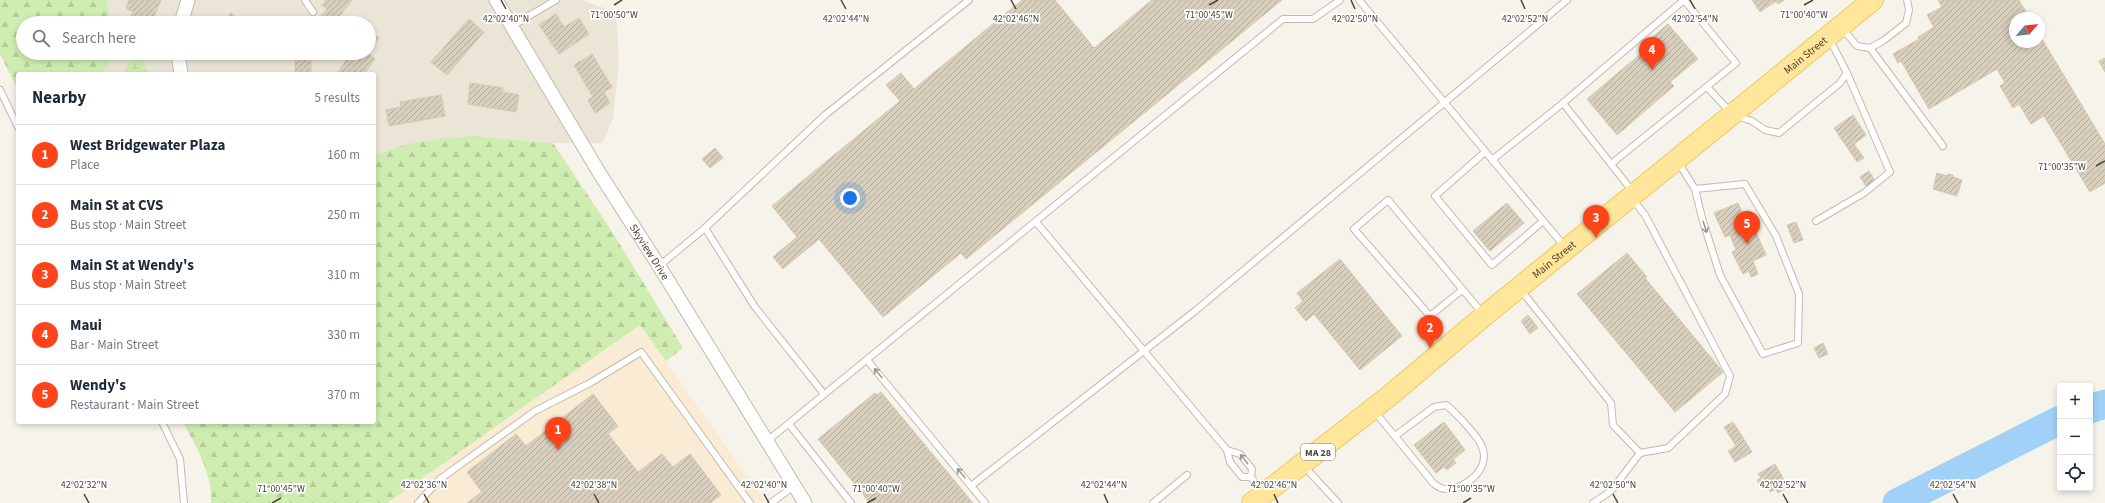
<!DOCTYPE html>
<meta charset="utf-8">
<style>
body{margin:0;font-family:"Source Sans 3",sans-serif;background:#f6f6f7;color:#1f2937}
.controls{position:absolute;right:12px;bottom:12px;display:grid;overflow:hidden;border-radius:4px;box-shadow:0 2px 6px #0003}
.controls button{width:36px;height:36px;display:grid;place-items:center;padding:0;border:0;border-bottom:1px solid #e0e1e3;background:#fff;color:#1f2937;font:20px sans-serif}
.compass{position:absolute;left:2009px;top:12px;width:36px;height:36px;border-radius:50%;background:#fff;box-shadow:0 2px 6px #0003;rotate:62deg}
.you{position:absolute;left:850px;top:198px;width:14px;height:14px;margin:-10px;border:3px solid #fff;border-radius:50%;background:#1a73e8;box-shadow:0 0 0 6px #1a73e833}
.badge{display:grid;place-items:center;width:26px;height:26px;border-radius:50%;background:#ff4318;color:#fff;font-size:13px;font-weight:700}
.pin{position:absolute;translate:-50% -33px;filter:drop-shadow(0 1px 2px #0008)}
.pin::after{content:'';position:absolute;top:21px;width:14px;height:12px;background:inherit;clip-path:polygon(0 0,100% 0,50% 100%)}
.list{margin:0;padding:0;list-style:none}
h2{display:flex;justify-content:space-between;align-items:center;height:52px;margin:0;padding:0 16px;font-size:17px}
h2 small{font-size:13px;font-weight:400;color:#747a83}
.list li{display:grid;grid-template-columns:26px 1fr auto;gap:12px;align-items:center;box-sizing:border-box;height:60px;padding:0 16px;border-top:1px solid #e0e1e3}
.list b{display:block;font-size:15px;white-space:nowrap}
.list p{margin:0;font-size:13px;white-space:nowrap;color:#747a83}
.list em{font-size:13px;font-style:normal;color:#747a83}
.icon{flex:none;width:22px;height:22px;fill:none;stroke:currentColor;stroke-width:2;stroke-linecap:round;stroke-linejoin:round}
.map{position:relative;flex:none;width:2105px;height:503px;overflow:hidden}
.search{position:absolute;background:#fff;box-shadow:0 2px 6px #0003;left:16px;top:16px;width:360px;height:44px;display:flex;align-items:center;gap:10px;box-sizing:border-box;padding:0 14px;border-radius:22px;color:#747a83;font-size:15px}
.panel{position:absolute;background:#fff;box-shadow:0 2px 6px #0003;left:16px;top:72px;width:360px;height:352px;border-radius:4px}
.map>svg:first-child{display:block}
.residential{fill:#eae5d7}
.commercial{fill:#f9ebd4}
.forest{fill:url(#forest-firs)}
.wetland{fill:url(#wetland-marsh)}
.lines{fill:none;stroke-linecap:round;stroke-linejoin:round}
.river{stroke:#a2d1f7;stroke-width:29}
.building{fill:url(#building-hatch);stroke:#d4c8b1}
.lane-casing{stroke:#c3bbab;stroke-width:8}
.street-casing{stroke:#c3bbab;stroke-width:15}
.primary-casing{stroke:#eec960;stroke-width:22}
.lane{stroke:#fff;stroke-width:6}
.street{stroke:#fff;stroke-width:13}
.primary{stroke:#ffe69a;stroke-width:20}
.oneway{stroke:#9c9891}
.ticks{fill:none;stroke:#4b4437;stroke-width:1.5}
.labels{text-anchor:middle;stroke-width:3.5;stroke-linejoin:round;paint-order:stroke}
.shield{fill:#fff;stroke:#817c73;stroke-width:1}
.shield-label{font-size:10px;font-weight:bold;fill:#4b4437}
.street-label{font-size:11px;fill:#4b4437;stroke:#fff}
.ticks-label{font-size:10px;text-anchor:middle;fill:#4b4437;stroke:#fff;stroke-width:3.5;stroke-linejoin:round;paint-order:stroke}
</style>
<div class="map">
<svg width="2105" height="503" viewBox="0 0 2105 503">
<defs>
<pattern id="forest-firs" width="22" height="20" patternUnits="userSpaceOnUse"><rect width="22" height="20" fill="#cfedb0"/><path d="M5 1l3.5 6h-7zM16 11l3.5 6h-7z" fill="#b3cc98"/></pattern>
<pattern id="wetland-marsh" width="20" height="14" patternUnits="userSpaceOnUse"><rect width="20" height="14" fill="#cfedb0"/><path d="M1 5h8M5 5V1M11 12h8M15 12V8" fill="none" stroke="#b3cc98"/></pattern>
<pattern id="building-hatch" width="6" height="6" patternUnits="userSpaceOnUse"><rect width="6" height="6" fill="#d9cfbe"/><path d="M-1 1l2-2M0 6l6-6M5 7l2-2" fill="none" stroke="#b2aa9b"/></pattern>
</defs>
<rect width="100%" height="100%" fill="#f6f3ea"/>
<polygon class="residential" points="107,0 581,0 616,12 619,62 613,118 603,143 553,143 472,136 384,152 374,157 374,74 102,74 111,62 111,53 369,53 369,23 111,23"/>
<polygon class="commercial" points="640,325 766,503 387,503"/>
<g class="forest">
<polygon points="0,0 107,0 111,23 23,23 23,53 111,53 111,62 102,74 18,74 18,90 0,54"/>
<path d="M 472,136 L 553,143 L 613,233 L 683,348 L 666,361 L 640,325 L 387,503 L 211,503 C 213,474 196,447 183,422 L 374,422 L 374,157 C 404,141 439,139 472,136 Z"/>
</g>
<path class="wetland" d="M 136,58 C 144,60 147,66 146,74 L 124,74 L 127,64 Z"/>
<g class="lines">
<g class="river">
<polyline points="2090,409 2105,404"/>
<polyline points="1897,503 2060,420"/>
</g>
</g>
<g class="building">
<polygon points="129,0 161,0 151,23 128,22 133,11 126,9"/>
<polygon points="326,0 352,0 338,18 342,21 340,23 315,23 327,9 322,5"/>
<polygon points="1022,0 1055,0 1094,48 1152,0 1282,0 966,259 961,253 883,317 819,239 783,269 773,257 797,237 772,206 900,101 886,85 901,73 914,89"/>
<polygon points="1752,0 1784,0 1778,4 1776,1 1760,12"/>
<polygon points="1938,0 2019,0 2030,18 2015,18 2015,42 2039,42 2039,34 2105,144 2105,183 2090,192 2044,116 2031,124 2019,104 2013,108 2000,86 2005,83 1997,69 1929,109 1901,61 1898,63 1893,54 1919,39 1918,37 1934,27 1927,15 1942,7"/>
<polygon points="231,13 244,23 223,23"/>
<polygon points="556,14 564,27 579,18 589,34 559,54 539,25"/>
<polygon points="469,19 484,32 447,75 431,62"/>
<polygon points="1668,24 1698,59 1670,82 1674,86 1617,135 1587,99 1644,51 1641,47"/>
<polygon points="369,30 379,38 369,51"/>
<polygon points="352,53 368,53 375,59 364,74 336,74"/>
<polygon points="592,54 612,87 604,92 610,103 595,113 588,100 593,97 574,65"/>
<polygon points="2105,58 2105,72 2099,61"/>
<polygon points="311,59 311,74 295,74 295,60"/>
<polygon points="470,83 503,88 502,92 519,95 516,112 468,104"/>
<polygon points="441,95 445,116 389,126 386,110 401,107 400,102"/>
<polygon points="1853,115 1866,135 1854,144 1864,158 1857,162 1834,128"/>
<polygon points="715,148 723,158 710,168 702,159"/>
<polygon points="1869,171 1875,181 1866,186 1860,177"/>
<polygon points="1937,173 1947,176 1948,174 1953,175 1953,177 1962,180 1957,196 1933,189"/>
<polygon points="1507,203 1524,223 1490,251 1473,231"/>
<polygon points="1738,203 1744,217 1749,216 1766,255 1753,261 1758,274 1751,277 1749,271 1743,274 1732,252 1736,250 1730,235 1725,237 1714,213"/>
<polygon points="1796,222 1803,240 1794,243 1787,225"/>
<polygon points="1627,253 1647,277 1645,278 1723,372 1675,412 1577,294"/>
<polygon points="1340,259 1402,336 1360,370 1314,314 1306,321 1295,308 1303,301 1297,293"/>
<polygon points="1528,315 1538,328 1530,334 1521,321"/>
<polygon points="1823,343 1828,354 1819,358 1814,348"/>
<polygon points="881,392 973,503 870,503 818,439 875,393 877,395"/>
<polygon points="593,394 618,426 608,434 638,472 662,454 673,467 690,454 721,495 710,503 467,503 482,492 467,472 516,434 526,446"/>
<polygon points="1444,422 1465,450 1453,459 1456,463 1447,470 1444,467 1436,473 1414,445"/>
<polygon points="1733,422 1752,452 1735,462 1728,451 1736,446 1724,427"/>
<polygon points="1775,464 1788,487 1778,493 1776,489 1770,492 1764,483 1760,485 1757,480 1761,478 1758,474"/>
</g>
<g class="lines">
<g class="lane-casing">
<g id="lane">
<polyline points="305,0 313,12"/>
<polyline points="1359,0 1565,247"/>
<polyline points="512,26 556,0"/>
<polyline points="1842,28 1857,46 1870,48 1883,41 1906,23 1909,10 1907,0"/>
<polyline points="1870,48 1943,146"/>
<polyline points="1707,87 1733,115 1752,121 1765,130 1779,133 1840,83 1847,73 1829,38"/>
<polyline points="0,90 18,127"/>
<polyline points="1563,103 1684,0 1736,63 1611,164"/>
<polyline points="1485,152 1435,196 1492,265 1543,221"/>
<polyline points="1492,160 1563,103 1633,192"/>
<polyline points="1678,162 1695,189 1702,218 1720,275 1763,354 1798,343 1799,294 1776,236 1745,184 1695,189"/>
<polyline points="1816,221 1864,193 1890,172 1847,73"/>
<polyline points="1036,222 1227,450 1230,462 1242,477 1251,477"/>
<polyline points="705,228 755,307 824,394"/>
<polyline points="659,266 705,228 825,115 969,0"/>
<polyline points="1520,289 1611,403 1613,425 1640,453 1668,448 1725,394 1730,376 1645,215 1632,199"/>
<polyline points="1462,290 1430,316 1354,229 1388,200 1483,314"/>
<polyline points="867,360 985,503"/>
<path d="M 1375,412 L 1434,484 C 1437,486 1441,489 1445,489 C 1465,490 1491,469 1482,447 C 1479,437 1454,411 1446,405 L 1434,407 L 1395,436"/>
<polyline points="162,422 180,459 184,503"/>
<polyline points="789,424 851,503"/>
<polyline points="766,442 1283,19 1313,19 1340,0"/>
<polyline points="1227,450 1240,454 1252,469 1251,477 1262,493"/>
<polyline points="1303,465 1338,503"/>
<polyline points="971,486 1195,311 1567,0"/>
<polyline points="418,503 440,479 535,411 590,383 641,352 750,503"/>
<polyline points="771,503 794,486"/>
<polyline points="1153,503 1187,475"/>
<polyline points="1593,503 1611,491 1640,453"/>
</g>
</g>
<g class="street-casing">
<g id="street">
<path id="s1" d="M 496,0 L 600,174 L 659,266 L 805,503"/>
<polyline points="181,23 188,0"/>
<polyline points="178,53 181,74"/>
</g>
</g>
<g class="primary-casing">
<g id="primary">
<path id="s2" d="M 1252,503 L 1388,397 L 1484,316 L 1873,0"/>
</g>
</g>
<use href="#lane" class="lane"/>
<use href="#street" class="street"/>
<use href="#primary" class="primary"/>
</g>
<defs><path id="oneway-shaft" d="M-6 0H5M1.5-3L5.5 0L1.5 3" fill="none" stroke-width="1.6" stroke-linecap="round" stroke-linejoin="round"/></defs>
<g class="oneway">
<use href="#oneway-shaft" transform="translate(1705 227) rotate(72)"/>
<use href="#oneway-shaft" transform="translate(878 373) rotate(-130)"/>
<use href="#oneway-shaft" transform="translate(1244 459) rotate(-129)"/>
<use href="#oneway-shaft" transform="translate(961 473) rotate(-130)"/>
</g>
<path class="ticks" d="M 501,0 L 506,9M 841,0 L 846,9M 1011,0 L 1016,9M 1351,0 L 1355,9M 1521,0 L 1525,9M 1690,0 L 1695,9M 614,5 L 622,0M 1209,5 L 1218,0M 1804,5 L 1813,0M 2096,166 L 2105,161M 84,494 L 89,503M 424,494 L 429,503M 594,494 L 599,503M 764,494 L 769,503M 1104,494 L 1108,503M 1274,494 L 1278,503M 1613,494 L 1618,503M 1783,494 L 1788,503M 1953,494 L 1958,503M 272,503 L 281,498M 867,503 L 876,498M 1463,503 L 1471,498"/>
<g class="labels">
<rect class="shield" x="1301" y="444" width="34" height="16" rx="3"/>
<g class="shield-label">
<text x="1318" y="456">MA 28</text>
</g>
<g class="street-label">
<text dy="4" stroke="none"><textPath href="#s2" startOffset="712">Main Street</textPath></text>
<text dy="4" stroke="none"><textPath href="#s1" startOffset="295">Skyview Drive</textPath></text>
<text dy="4" stroke="none"><textPath href="#s2" startOffset="388">Main Street</textPath></text>
</g>
</g>
<g class="ticks-label">
<text x="614" y="18">71°00'50"W</text>
<text x="1209" y="18">71°00'45"W</text>
<text x="1804" y="18">71°00'40"W</text>
<text x="506" y="22">42°02'40"N</text>
<text x="846" y="22">42°02'44"N</text>
<text x="1016" y="22">42°02'46"N</text>
<text x="1355" y="22">42°02'50"N</text>
<text x="1525" y="22">42°02'52"N</text>
<text x="1695" y="22">42°02'54"N</text>
<text x="2062" y="170">71°00'35"W</text>
<text x="84" y="488">42°02'32"N</text>
<text x="424" y="488">42°02'36"N</text>
<text x="594" y="488">42°02'38"N</text>
<text x="764" y="488">42°02'40"N</text>
<text x="1104" y="488">42°02'44"N</text>
<text x="1274" y="488">42°02'46"N</text>
<text x="1613" y="488">42°02'50"N</text>
<text x="1783" y="488">42°02'52"N</text>
<text x="1953" y="488">42°02'54"N</text>
<text x="281" y="492">71°00'45"W</text>
<text x="876" y="492">71°00'40"W</text>
<text x="1471" y="492">71°00'35"W</text>
</g>
</svg>
<div class="controls">
<button>+</button>
<button>−</button>
<button><svg class="icon" aria-label="locate" viewBox="0 0 24 24"><circle cx="12" cy="12" r="6"/><path d="M12 2v4M12 18v4M2 12h4M18 12h4"/></svg></button>
</div>
<svg class="compass" viewBox="-18 -18 36 36"><path d="M0-13l5 13h-10z" fill="#e53935"/><path d="M0 13l5-13h-10z" fill="#747a83"/></svg>
<div class="you"></div>
<div class="pin badge" style="left:558px;top:450px">1</div>
<div class="pin badge" style="left:1430px;top:348px">2</div>
<div class="pin badge" style="left:1596px;top:238px">3</div>
<div class="pin badge" style="left:1652px;top:70px">4</div>
<div class="pin badge" style="left:1747px;top:244px">5</div>
<div class="search"><svg class="icon" aria-label="search" viewBox="0 0 24 24"><circle cx="10" cy="10" r="6"/><path d="M15 15l6 6"/></svg>Search here</div>
<section class="panel">
<h2>Nearby<small>5 results</small></h2>
<ul class="list">
<li><span class="badge">1</span><div><b>West Bridgewater Plaza</b><p>Place</p></div><em>160 m</em></li>
<li><span class="badge">2</span><div><b>Main St at CVS</b><p>Bus stop · Main Street</p></div><em>250 m</em></li>
<li><span class="badge">3</span><div><b>Main St at Wendy's</b><p>Bus stop · Main Street</p></div><em>310 m</em></li>
<li><span class="badge">4</span><div><b>Maui</b><p>Bar · Main Street</p></div><em>330 m</em></li>
<li><span class="badge">5</span><div><b>Wendy's</b><p>Restaurant · Main Street</p></div><em>370 m</em></li>
</ul>
</section>
</div>
